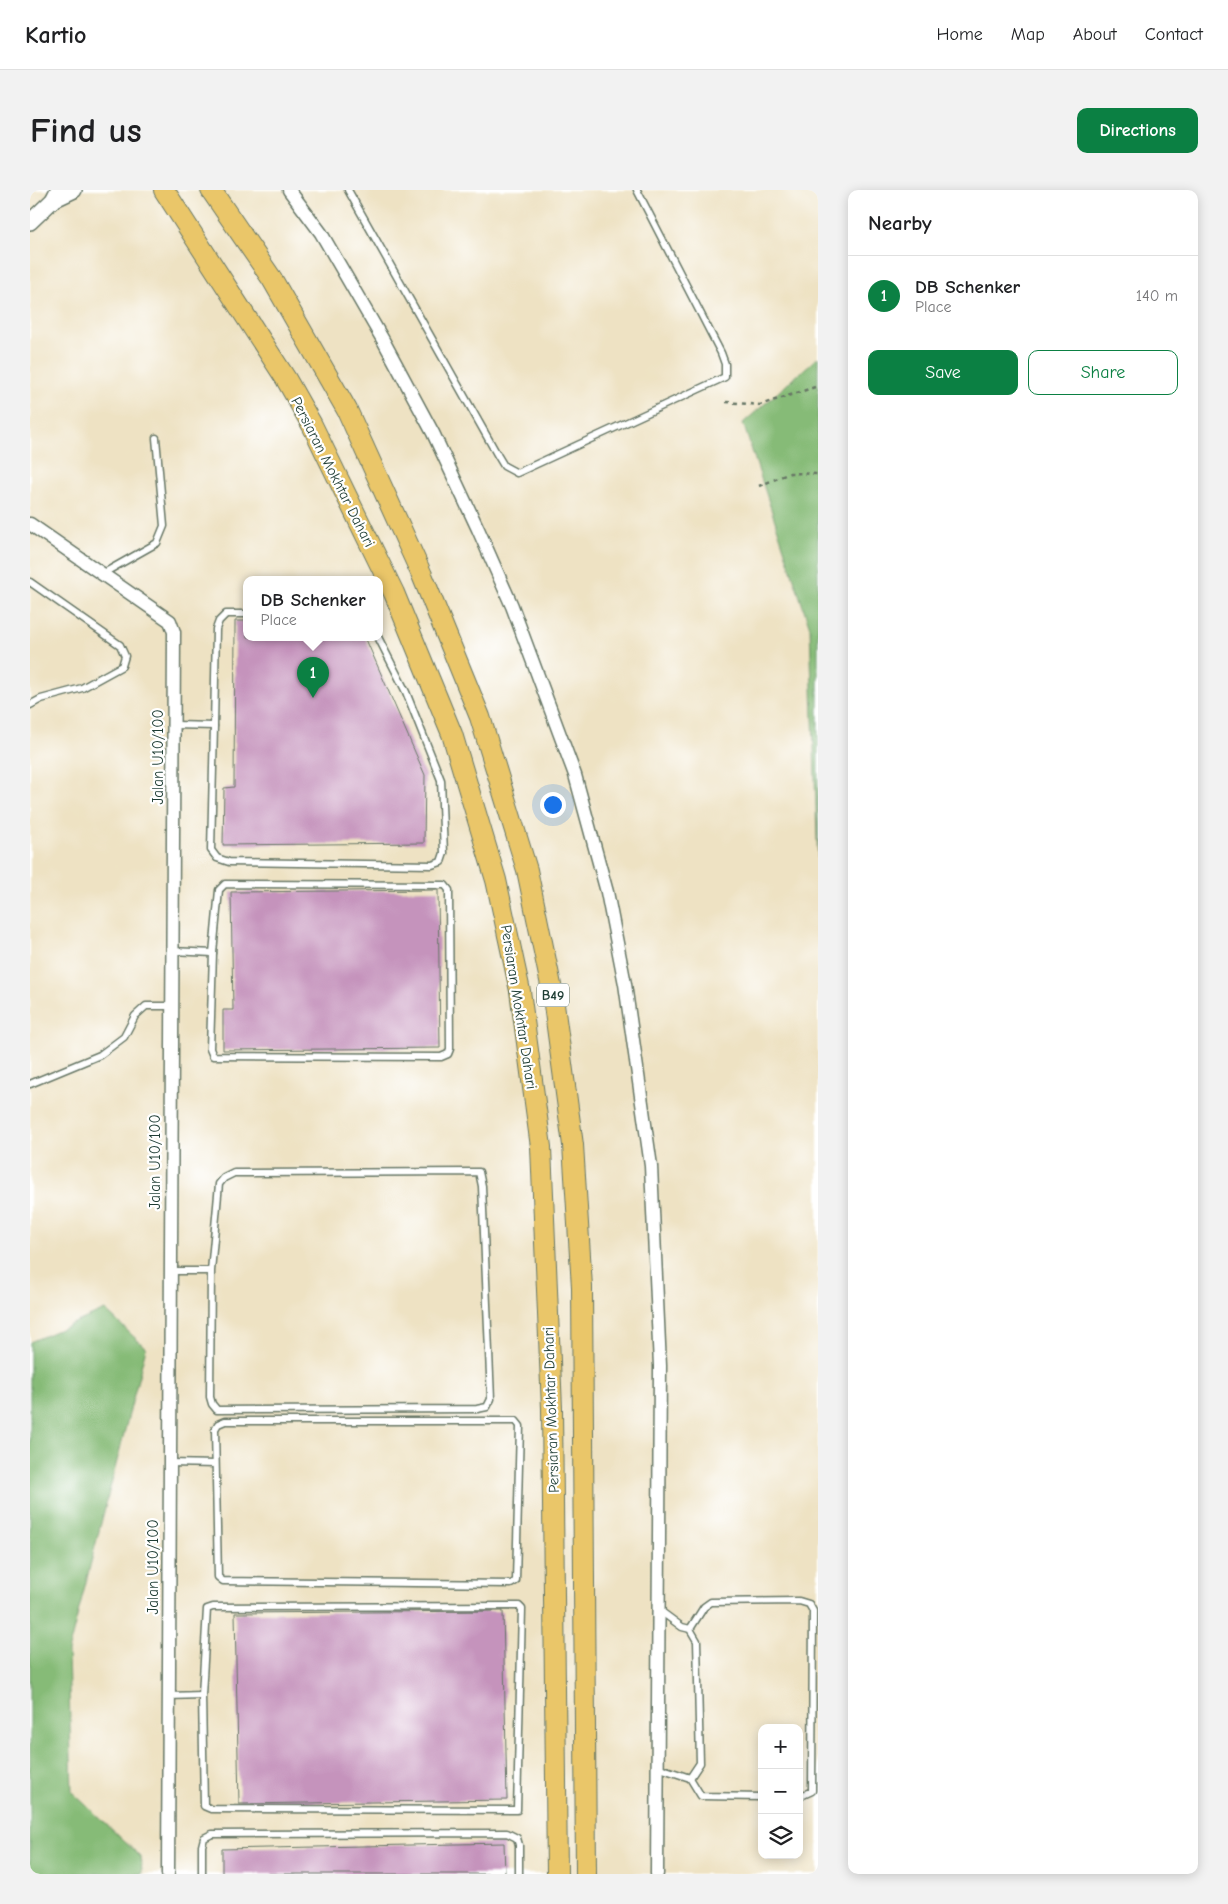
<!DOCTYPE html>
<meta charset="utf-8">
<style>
body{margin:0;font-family:"Comic Neue",sans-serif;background:#f2f2f2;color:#202124}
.controls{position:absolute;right:15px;bottom:15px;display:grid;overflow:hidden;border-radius:10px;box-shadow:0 2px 12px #0003}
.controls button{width:45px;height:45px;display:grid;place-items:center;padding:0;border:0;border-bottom:1px solid #e0e0e0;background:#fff;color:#202124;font:25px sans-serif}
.you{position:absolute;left:522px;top:614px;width:18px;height:18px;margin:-12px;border:4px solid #fff;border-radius:50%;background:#1a73e8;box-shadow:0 0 0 8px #1a73e833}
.badge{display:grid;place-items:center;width:32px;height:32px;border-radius:50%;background:#0b8043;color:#fff;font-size:16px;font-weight:700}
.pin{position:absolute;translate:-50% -41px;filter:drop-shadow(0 1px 2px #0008)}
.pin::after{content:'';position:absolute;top:26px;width:18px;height:15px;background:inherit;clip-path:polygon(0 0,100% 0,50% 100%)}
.popup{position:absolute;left:213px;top:386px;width:140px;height:65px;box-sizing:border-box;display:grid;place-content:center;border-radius:10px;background:#fff;filter:drop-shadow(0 1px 4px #0005);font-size:16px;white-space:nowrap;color:#757577}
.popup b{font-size:19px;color:#202124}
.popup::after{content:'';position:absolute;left:50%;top:100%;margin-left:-10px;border:10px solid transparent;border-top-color:#fff}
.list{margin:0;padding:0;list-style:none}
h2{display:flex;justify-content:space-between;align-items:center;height:65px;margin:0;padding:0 20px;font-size:21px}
h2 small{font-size:16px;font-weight:400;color:#757577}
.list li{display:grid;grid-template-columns:32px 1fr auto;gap:15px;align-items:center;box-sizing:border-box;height:80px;padding:0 20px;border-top:1px solid #e0e0e0}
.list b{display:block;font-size:19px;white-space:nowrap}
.list p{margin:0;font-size:16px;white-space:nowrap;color:#757577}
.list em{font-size:16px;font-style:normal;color:#757577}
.actions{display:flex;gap:10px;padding:15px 20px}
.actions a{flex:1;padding:11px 0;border:1px solid #0b8043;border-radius:10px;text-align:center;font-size:18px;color:#0b8043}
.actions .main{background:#0b8043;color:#fff}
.icon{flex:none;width:28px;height:28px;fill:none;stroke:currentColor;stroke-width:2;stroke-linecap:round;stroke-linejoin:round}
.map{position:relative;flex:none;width:788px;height:1684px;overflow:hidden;border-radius:10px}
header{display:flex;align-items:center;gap:30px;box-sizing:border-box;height:70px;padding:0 25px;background:#fff;border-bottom:1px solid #e0e0e0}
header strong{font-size:24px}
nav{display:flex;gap:28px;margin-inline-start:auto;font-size:18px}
.intro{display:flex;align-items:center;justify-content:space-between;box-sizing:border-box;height:120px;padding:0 30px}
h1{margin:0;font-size:35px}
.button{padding:12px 22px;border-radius:10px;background:#0b8043;color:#fff;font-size:18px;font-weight:700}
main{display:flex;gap:30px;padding:0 30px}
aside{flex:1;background:#fff;border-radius:10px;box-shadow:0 2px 12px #0003}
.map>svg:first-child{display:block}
.forest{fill:#86bb77;stroke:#527c56}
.building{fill:#c593bc}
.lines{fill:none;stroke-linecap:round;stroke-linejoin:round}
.service-casing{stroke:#677766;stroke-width:9}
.minor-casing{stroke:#677766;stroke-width:15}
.tertiary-casing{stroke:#677766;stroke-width:18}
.primary-casing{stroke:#677766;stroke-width:22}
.path{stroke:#677766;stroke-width:2.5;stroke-dasharray:4 4;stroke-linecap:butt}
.service{stroke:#fff;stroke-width:6}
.minor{stroke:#fff;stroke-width:12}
.tertiary{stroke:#fff;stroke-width:15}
.primary{stroke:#eac669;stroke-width:20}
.labels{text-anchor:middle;stroke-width:4.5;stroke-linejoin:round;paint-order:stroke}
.shield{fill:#fff;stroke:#627771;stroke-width:1}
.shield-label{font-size:14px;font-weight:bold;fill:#1f3d34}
.street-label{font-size:15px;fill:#1f3d34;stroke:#fff}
</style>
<header>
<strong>Kartio</strong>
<nav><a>Home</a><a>Map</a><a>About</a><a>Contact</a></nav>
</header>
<div class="intro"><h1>Find us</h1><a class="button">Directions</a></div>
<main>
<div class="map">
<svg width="788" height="1684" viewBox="0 0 788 1684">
<rect width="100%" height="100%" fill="#fff"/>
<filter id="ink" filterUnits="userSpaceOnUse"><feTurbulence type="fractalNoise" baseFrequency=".02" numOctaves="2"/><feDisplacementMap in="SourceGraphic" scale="10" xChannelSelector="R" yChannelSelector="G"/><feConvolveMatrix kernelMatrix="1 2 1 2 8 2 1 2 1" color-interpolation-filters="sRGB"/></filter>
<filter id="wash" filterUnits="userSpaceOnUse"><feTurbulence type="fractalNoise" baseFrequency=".0096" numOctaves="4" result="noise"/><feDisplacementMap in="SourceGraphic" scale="20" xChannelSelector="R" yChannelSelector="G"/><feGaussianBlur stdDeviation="1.12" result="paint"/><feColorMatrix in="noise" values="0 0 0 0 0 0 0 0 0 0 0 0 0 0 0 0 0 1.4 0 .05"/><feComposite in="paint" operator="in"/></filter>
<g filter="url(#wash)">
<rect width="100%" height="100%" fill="#eee2c3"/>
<g class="forest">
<polygon points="788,167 788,677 780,438 713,233"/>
<polygon points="75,1120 116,1158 38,1462 42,1602 111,1667 112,1684 0,1684 0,1152"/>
</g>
<g id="blocks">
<g class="building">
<polygon points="205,431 217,431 217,447 335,447 395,585 394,653 193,655 194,598 204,597"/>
<polygon points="408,700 410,858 193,860 193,820 203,820 201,702"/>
<polygon points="473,1421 477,1610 209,1614 205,1423"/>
<polygon points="474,1653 475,1684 192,1684 192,1659"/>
</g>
</g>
</g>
<g filter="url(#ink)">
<use href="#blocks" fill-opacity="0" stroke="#677766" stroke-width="1"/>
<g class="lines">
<g class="service-casing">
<g id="service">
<polyline points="318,0 468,266 474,276 487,283 695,187 695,174 691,163 607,0"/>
<polyline points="72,384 127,353 134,336 126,248"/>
<polyline points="0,392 90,455 95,466 92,476 52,498 11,509 0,515"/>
<polyline points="145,535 184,536 186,439 189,431 196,424 217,424"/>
<polyline points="184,536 181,660 187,668 199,672 402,675 411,672 414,663 411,590 376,502 348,447"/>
<polygon points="195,694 415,695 419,700 420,859 418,864 411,867 183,866 180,859 183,763 189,700"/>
<polyline points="142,761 183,763"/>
<polyline points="0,894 70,865 94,847 105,826 116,816 142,816"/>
<polyline points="141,1081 181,1081 189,994 194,988 204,983 449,982 452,996 461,1209 457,1217 447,1219 187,1220 182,1214 180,1207 181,1081"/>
<polygon points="195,1231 486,1231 490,1236 486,1391 481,1394 193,1391 188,1387 185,1239 188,1234"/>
<polyline points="140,1273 185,1274"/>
<polygon points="489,1416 492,1419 487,1620 181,1619 174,1616 172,1505 177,1419 183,1417"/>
<polyline points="629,1420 652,1437 660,1439 674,1417 681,1412 769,1411 779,1414 783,1421 782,1601 769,1607"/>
<polyline points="139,1506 172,1505"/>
<polyline points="627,1577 660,1588 671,1606 732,1607"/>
<polyline points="660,1588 670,1573 667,1451 660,1439"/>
<polyline points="172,1684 172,1656 174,1648 182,1644 477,1643 487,1648 489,1655 489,1684"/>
</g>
</g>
<g class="minor-casing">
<g id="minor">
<polyline points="259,0 291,43 353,150 403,243 448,339 482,416 545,585 577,702 595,794 621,976 630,1176 627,1684"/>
<polyline points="0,334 140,431 144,442 138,1684"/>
</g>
</g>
<g class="tertiary-casing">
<g id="tertiary">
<polyline points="23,10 44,0"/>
<polyline points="0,32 23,10 28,0"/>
</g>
</g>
<g class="primary-casing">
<g id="primary">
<polyline points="134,0 256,189 282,235 364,403 422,544 466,690 490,801 511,957 522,1219 527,1684"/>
<polyline points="181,0 242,89 317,220 392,385 450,527 497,680 522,800 543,955 552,1097 556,1684"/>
</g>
</g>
<g class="path">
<polyline points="696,212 730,215 788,196"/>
<polyline points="729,296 760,283 788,284"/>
</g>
<use href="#service" class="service"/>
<use href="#minor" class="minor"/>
<use href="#tertiary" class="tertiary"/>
<use href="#primary" class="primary"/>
</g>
</g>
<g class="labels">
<rect class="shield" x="507" y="793.5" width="32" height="23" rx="4"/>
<g class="shield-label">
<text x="523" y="810">B49</text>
</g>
<g class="street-label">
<text transform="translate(303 282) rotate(63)" y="5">Persiaran Mokhtar Dahari</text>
<text transform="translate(128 567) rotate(-90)" y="5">Jalan U10/100</text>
<text transform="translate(489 817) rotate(81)" y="5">Persiaran Mokhtar Dahari</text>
<text transform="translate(125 972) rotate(-90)" y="5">Jalan U10/100</text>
<text transform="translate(521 1220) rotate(-92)" y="5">Persiaran Mokhtar Dahari</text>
<text transform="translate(123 1377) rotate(-90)" y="5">Jalan U10/100</text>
</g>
</g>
</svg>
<div class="controls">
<button>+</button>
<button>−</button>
<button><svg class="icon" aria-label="layers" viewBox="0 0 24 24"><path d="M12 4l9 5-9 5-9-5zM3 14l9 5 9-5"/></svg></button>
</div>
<div class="you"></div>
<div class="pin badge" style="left:283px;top:508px">1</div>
<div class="popup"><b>DB Schenker</b>Place</div>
</div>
<aside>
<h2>Nearby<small></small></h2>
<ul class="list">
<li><span class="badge">1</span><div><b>DB Schenker</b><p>Place</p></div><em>140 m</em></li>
</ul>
<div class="actions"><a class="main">Save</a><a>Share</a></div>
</aside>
</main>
